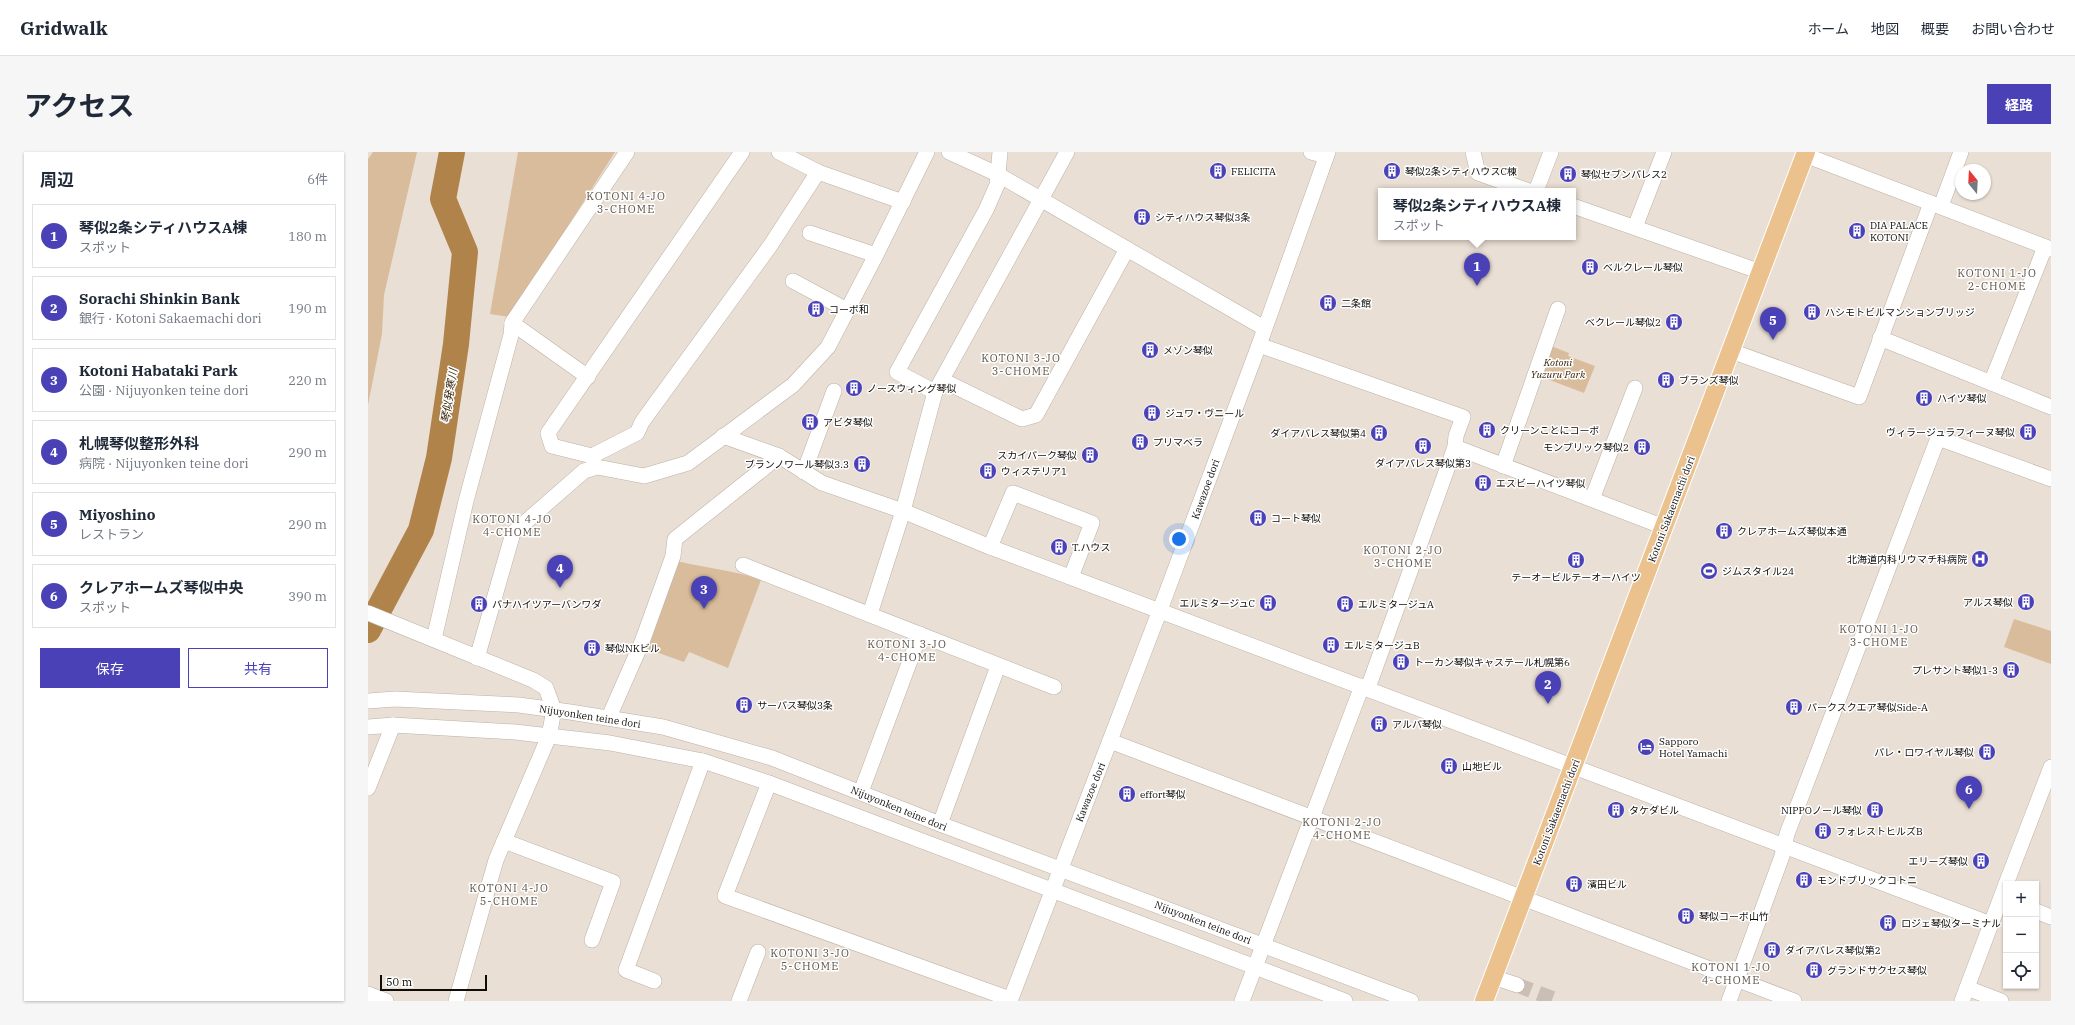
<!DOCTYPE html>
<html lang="ja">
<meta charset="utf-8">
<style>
body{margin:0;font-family:"IBM Plex Serif","Noto Sans JP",serif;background:#f6f6f7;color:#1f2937}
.controls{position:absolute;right:12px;bottom:12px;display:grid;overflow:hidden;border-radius:0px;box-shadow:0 1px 3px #0004}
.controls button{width:36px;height:36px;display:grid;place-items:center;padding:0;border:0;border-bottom:1px solid #e0e1e3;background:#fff;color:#1f2937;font:20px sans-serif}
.compass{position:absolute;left:1587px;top:12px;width:36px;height:36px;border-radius:50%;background:#fff;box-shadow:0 1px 3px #0004;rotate:342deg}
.scale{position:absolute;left:12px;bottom:10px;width:107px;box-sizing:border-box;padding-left:4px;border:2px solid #0f0c08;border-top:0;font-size:11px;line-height:14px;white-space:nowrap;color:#0f0c08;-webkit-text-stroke:3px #fff;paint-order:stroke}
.you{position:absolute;left:811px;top:387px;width:14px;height:14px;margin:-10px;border:3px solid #fff;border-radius:50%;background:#1a73e8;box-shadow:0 0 0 6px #1a73e833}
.badge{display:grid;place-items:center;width:26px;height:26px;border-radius:50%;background:#4a41b7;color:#fff;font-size:13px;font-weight:700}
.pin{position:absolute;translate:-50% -33px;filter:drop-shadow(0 1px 2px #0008)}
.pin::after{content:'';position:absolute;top:21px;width:14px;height:12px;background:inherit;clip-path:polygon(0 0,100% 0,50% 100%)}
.popup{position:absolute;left:1010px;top:36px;width:198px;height:52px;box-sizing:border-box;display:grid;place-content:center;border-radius:0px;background:#fff;filter:drop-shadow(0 1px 3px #0005);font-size:13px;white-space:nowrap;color:#747a83}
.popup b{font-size:15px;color:#1f2937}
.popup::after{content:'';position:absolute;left:50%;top:100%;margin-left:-8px;border:8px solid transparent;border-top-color:#fff}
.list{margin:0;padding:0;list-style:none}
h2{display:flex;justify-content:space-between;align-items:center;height:52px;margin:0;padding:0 16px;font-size:17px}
h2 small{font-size:13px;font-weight:400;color:#747a83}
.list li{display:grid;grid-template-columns:26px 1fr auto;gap:12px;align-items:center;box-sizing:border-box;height:64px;margin:0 8px 8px;padding:0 8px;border:1px solid #e0e1e3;border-radius:0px}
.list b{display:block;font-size:15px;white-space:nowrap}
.list p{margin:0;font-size:13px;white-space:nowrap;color:#747a83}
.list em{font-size:13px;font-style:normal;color:#747a83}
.actions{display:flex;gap:8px;padding:12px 16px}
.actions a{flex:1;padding:9px 0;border:1px solid #4a41b7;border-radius:0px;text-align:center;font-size:14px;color:#4a41b7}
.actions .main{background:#4a41b7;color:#fff}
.icon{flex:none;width:22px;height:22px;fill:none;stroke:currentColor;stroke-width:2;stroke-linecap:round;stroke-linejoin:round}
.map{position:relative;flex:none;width:1683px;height:849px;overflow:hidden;border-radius:0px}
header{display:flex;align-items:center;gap:24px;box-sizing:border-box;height:56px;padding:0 20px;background:#fff;border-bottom:1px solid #e0e1e3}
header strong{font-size:19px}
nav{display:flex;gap:22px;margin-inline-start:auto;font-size:14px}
.intro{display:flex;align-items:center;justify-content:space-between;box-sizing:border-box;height:96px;padding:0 24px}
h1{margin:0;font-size:28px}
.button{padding:10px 18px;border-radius:0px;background:#4a41b7;color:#fff;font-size:14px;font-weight:700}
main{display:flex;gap:24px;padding:0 24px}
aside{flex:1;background:#fff;border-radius:0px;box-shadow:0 1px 3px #0004}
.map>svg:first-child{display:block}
.green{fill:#d9bc9b}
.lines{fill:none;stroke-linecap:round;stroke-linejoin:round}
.river{stroke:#b0834b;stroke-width:26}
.minor-tunnel{stroke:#c9bfb5;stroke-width:15;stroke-dasharray:15 8;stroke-linecap:butt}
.minor-casing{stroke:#bbb1a6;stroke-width:16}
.major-casing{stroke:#fff;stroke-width:20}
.minor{stroke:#fff;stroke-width:15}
.major{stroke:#ebc28d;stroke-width:18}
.labels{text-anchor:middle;stroke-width:3;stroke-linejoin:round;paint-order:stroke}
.poi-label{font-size:10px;fill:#0f0c08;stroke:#fff;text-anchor:start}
.park-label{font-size:10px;font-style:italic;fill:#38250b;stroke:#fff}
.street-label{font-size:10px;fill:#0f0c08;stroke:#fff}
.neighbourhood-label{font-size:11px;letter-spacing:1px;fill:#5f564c;stroke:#fff}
.water-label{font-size:11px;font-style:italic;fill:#3e2a11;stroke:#fff}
</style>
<header>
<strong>Gridwalk</strong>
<nav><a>ホーム</a><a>地図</a><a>概要</a><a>お問い合わせ</a></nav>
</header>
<div class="intro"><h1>アクセス</h1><a class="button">経路</a></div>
<main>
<aside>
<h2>周辺<small>6件</small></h2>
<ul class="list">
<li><span class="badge">1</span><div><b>琴似2条シティハウスA棟</b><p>スポット</p></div><em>180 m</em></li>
<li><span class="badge">2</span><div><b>Sorachi Shinkin Bank</b><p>銀行 · Kotoni Sakaemachi dori</p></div><em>190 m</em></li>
<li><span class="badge">3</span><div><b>Kotoni Habataki Park</b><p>公園 · Nijuyonken teine dori</p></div><em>220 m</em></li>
<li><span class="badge">4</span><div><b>札幌琴似整形外科</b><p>病院 · Nijuyonken teine dori</p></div><em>290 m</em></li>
<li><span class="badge">5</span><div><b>Miyoshino</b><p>レストラン</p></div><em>290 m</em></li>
<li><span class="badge">6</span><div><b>クレアホームズ琴似中央</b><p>スポット</p></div><em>390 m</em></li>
</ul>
<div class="actions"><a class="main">保存</a><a>共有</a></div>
</aside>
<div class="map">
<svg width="1683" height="849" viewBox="0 0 1683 849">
<rect width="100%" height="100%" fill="#eadfd4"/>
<g class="green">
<polygon points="5,0 49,0 16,143 14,182 0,253 0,7"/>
<polygon points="150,0 247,0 142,165 122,162"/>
<polygon points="1183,194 1201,201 1200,204 1227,214 1216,241 1171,224"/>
<path d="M 309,409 C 337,416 366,418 393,428 L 360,516 L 321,500 L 316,510 L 274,495 Z"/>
<polygon points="1646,467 1683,479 1683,512 1636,495"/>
</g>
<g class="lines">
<polyline class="river" points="0,478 53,378 71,306 88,192 97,100 75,47 84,0"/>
<polyline class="minor-tunnel" points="1149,833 1191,849"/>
<g class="minor-casing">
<g id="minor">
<polyline points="374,0 180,281 184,294 224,304 269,281 274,270 402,94 450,20"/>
<polyline points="411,0 450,20 535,50"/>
<polyline points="581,0 629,22 896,176"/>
<polyline points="943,0 958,4"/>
<polyline points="1105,0 1110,21 1161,39"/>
<polyline points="1437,3 1683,97"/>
<polyline points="1168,39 1183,0"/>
<polyline points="1205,54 1393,120"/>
<polyline points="1573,54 1593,0"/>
<polyline points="1267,75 1296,0"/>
<polyline points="442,81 508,103"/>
<polyline points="425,129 479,158"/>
<polyline points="144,171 220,225"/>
<polyline points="1512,186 1683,255"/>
<polyline points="891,193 1095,265 1088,284 1087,295"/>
<polyline points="1363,199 1491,245 1563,51"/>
<polyline points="574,228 654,267 668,263 759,97"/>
<polyline points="1623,231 1677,95"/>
<polyline points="567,240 529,220 618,58 629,33 632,0"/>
<polyline points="355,284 411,304 454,331 535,359 622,395 1623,772"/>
<polyline points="1135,314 1190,157"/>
<polyline points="436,320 466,239"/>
<polyline points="1224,347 1267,236"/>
<polyline points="622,395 645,341 724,371 703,425"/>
<polyline points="375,413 686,535"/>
<polyline points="0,461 165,528 178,536 186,558 181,584 128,708 88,849"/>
<polyline points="502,462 535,359 567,240 699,0"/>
<polyline points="66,487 98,349 143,183 144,171 259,0"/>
<polyline points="109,506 145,381 216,319 229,315 276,324 320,311 425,233 460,195 508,103 559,0"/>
<polyline points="1000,536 1087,295 1296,375"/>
<polyline points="0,549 27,547 151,553 202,560 295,575 404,606 572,672 1043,849"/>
<polyline points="241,565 274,490 305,404 307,387 411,304"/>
<polyline points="0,575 25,573 147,580 242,591 335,609 401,631 977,849"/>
<polyline points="742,589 1426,849"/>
<polyline points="401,631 357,744 642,847"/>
<polyline points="0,636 25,573"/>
<polyline points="493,640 552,482"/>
<polyline points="572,672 630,514"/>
<polyline points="136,689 245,730 224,788"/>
<polyline points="1638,732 1683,615"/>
<polyline points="1668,759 1683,765"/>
<polyline points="1125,825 1149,833"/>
<polyline points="286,829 258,818 335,609"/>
<polyline points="1599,836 1633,849"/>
<polyline points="0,842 18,849"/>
<polyline points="371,849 390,800"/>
<polyline points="642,849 792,458 891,193 960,0"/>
<polyline points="874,849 994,534"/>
<polyline points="1361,849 1414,704 1419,682 1570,286 1683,327"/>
<polyline points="1594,849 1638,732"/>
</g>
</g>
<g class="major-casing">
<polyline id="major" points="1116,849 1438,0"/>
</g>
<use href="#minor" class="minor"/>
<use href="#major" class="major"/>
</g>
<defs>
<g id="building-disc" transform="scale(0.9)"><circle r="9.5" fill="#4a41b7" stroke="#fff"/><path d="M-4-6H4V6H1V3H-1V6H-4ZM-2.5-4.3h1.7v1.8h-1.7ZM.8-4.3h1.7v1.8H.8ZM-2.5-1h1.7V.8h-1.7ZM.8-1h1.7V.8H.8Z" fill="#fff"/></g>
<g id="hospital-disc" transform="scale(0.9)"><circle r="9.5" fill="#4a41b7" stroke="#fff"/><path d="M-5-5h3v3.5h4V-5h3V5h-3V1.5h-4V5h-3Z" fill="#fff"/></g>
<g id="stadium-disc" transform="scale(0.9)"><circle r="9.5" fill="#4a41b7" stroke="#fff"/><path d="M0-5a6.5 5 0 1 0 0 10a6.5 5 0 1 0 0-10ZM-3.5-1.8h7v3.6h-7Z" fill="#fff"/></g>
<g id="hotel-disc" transform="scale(0.9)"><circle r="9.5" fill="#4a41b7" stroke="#fff"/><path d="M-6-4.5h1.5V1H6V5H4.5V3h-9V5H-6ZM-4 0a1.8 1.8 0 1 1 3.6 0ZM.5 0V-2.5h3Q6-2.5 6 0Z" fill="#fff"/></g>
</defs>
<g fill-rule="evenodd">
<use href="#building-disc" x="850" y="19"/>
<use href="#building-disc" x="1024" y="19"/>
<use href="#building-disc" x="1200" y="22"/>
<use href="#building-disc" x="774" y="65"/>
<use href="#building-disc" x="1489" y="79"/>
<use href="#building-disc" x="1222" y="115"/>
<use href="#building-disc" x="960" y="151"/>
<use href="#building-disc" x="448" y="157"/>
<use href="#building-disc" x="1444" y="160"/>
<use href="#building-disc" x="1306" y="170"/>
<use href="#building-disc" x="782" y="198"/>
<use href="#building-disc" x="1298" y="228"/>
<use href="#building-disc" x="486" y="236"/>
<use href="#building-disc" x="1556" y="246"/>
<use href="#building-disc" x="784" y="261"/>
<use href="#building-disc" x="442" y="270"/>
<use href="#building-disc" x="1119" y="278"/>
<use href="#building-disc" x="1660" y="280"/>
<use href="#building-disc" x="1011" y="281"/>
<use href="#building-disc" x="772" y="290"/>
<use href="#building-disc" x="1055" y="294"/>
<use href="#building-disc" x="1274" y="295"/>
<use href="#building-disc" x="722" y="303"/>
<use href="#building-disc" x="494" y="312"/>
<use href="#building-disc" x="620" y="319"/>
<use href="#building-disc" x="1115" y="331"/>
<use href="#building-disc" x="890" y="366"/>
<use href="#building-disc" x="1356" y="379"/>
<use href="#building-disc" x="691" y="395"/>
<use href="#hospital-disc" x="1612" y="407"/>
<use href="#building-disc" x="1208" y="408"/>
<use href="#stadium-disc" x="1341" y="419"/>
<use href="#building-disc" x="1658" y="450"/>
<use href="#building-disc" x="900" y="451"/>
<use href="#building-disc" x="111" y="452"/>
<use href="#building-disc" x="977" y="452"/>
<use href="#building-disc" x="963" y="493"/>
<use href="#building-disc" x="224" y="496"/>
<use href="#building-disc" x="1033" y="510"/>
<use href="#building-disc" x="1643" y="518"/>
<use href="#building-disc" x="376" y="553"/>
<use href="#building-disc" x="1426" y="555"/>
<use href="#building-disc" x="1011" y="572"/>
<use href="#hotel-disc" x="1278" y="595"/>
<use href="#building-disc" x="1619" y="600"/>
<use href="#building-disc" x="1081" y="614"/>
<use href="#building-disc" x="759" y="642"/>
<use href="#building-disc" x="1248" y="658"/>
<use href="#building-disc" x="1507" y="658"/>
<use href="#building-disc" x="1455" y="679"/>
<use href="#building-disc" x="1613" y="709"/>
<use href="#building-disc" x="1436" y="728"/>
<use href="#building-disc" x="1206" y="732"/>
<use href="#building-disc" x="1318" y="764"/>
<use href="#building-disc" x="1520" y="771"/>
<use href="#building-disc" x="1404" y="798"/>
<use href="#building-disc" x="1446" y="818"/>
</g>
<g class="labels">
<g class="poi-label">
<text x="863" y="23">FELICITA</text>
<text x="1037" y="23">琴似2条シティハウスC棟</text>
<text x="1213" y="26">琴似セブンパレス2</text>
<text x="787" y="69">シティハウス琴似3条</text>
<text x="1502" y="77">DIA PALACE<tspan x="1502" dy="12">KOTONI</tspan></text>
<text x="1235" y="119">ベルクレール琴似</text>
<text x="973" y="155">二条館</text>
<text x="461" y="161">コーポ和</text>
<text x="1457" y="164">ハシモトビルマンションブリッジ</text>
<text x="1293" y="174" text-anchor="end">ベクレール琴似2</text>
<text x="795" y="202">メゾン琴似</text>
<text x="1311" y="232">ブランズ琴似</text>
<text x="499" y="240">ノースウィング琴似</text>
<text x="1569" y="250">ハイツ琴似</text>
<text x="797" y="265">ジュワ・ヴニール</text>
<text x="455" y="274">アビタ琴似</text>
<text x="1132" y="282">クリーンことにコーポ</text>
<text x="1647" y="284" text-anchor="end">ヴィラージュラフィーヌ琴似</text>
<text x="998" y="285" text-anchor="end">ダイアパレス琴似第4</text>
<text x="785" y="294">プリマベラ</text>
<text x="1261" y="299" text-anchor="end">モンブリック琴似2</text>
<text x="709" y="307" text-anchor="end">スカイパーク琴似</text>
<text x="1055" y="315" text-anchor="middle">ダイアパレス琴似第3</text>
<text x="481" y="316" text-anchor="end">ブランノワール琴似3.3</text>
<text x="633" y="323">ウィステリア1</text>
<text x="1128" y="335">エスビーハイツ琴似</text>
<text x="903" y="370">コート琴似</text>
<text x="1369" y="383">クレアホームズ琴似本通</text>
<text x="704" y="399">T.ハウス</text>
<text x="1599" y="411" text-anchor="end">北海道内科リウマチ科病院</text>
<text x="1354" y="423">ジムスタイル24</text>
<text x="1208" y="429" text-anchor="middle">テーオービルテーオーハイツ</text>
<text x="1645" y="454" text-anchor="end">アルス琴似</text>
<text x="887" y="455" text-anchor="end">エルミタージュC</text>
<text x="124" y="456">パナハイツアーバンワダ</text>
<text x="990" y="456">エルミタージュA</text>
<text x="976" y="497">エルミタージュB</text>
<text x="237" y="500">琴似NKビル</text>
<text x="1046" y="514">トーカン琴似キャステール札幌第6</text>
<text x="1630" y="522" text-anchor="end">プレサント琴似1-3</text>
<text x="389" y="557">サーパス琴似3条</text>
<text x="1439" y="559">パークスクエア琴似Side-A</text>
<text x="1024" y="576">アルパ琴似</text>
<text x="1291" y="593">Sapporo<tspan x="1291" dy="12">Hotel Yamachi</tspan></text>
<text x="1606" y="604" text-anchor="end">パレ・ロワイヤル琴似</text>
<text x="1094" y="618">山地ビル</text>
<text x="772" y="646">effort琴似</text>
<text x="1261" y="662">タケダビル</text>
<text x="1494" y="662" text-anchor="end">NIPPOノール琴似</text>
<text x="1468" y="683">フォレストヒルズB</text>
<text x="1600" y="713" text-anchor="end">エリーズ琴似</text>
<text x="1449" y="732">モンドブリックコトニ</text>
<text x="1219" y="736">濱田ビル</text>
<text x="1331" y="768">琴似コーポ山竹</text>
<text x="1533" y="775">ロジェ琴似ターミナル</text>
<text x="1417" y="802">ダイアパレス琴似第2</text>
<text x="1459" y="822">グランドサクセス琴似</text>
</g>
<g class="park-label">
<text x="1190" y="214">Kotoni<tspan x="1190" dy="12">Yuzuru Park</tspan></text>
</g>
<g class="street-label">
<text transform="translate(837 337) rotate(-70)" y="4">Kawazoe dori</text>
<text transform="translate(1303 357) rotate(-69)" y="4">Kotoni Sakaemachi dori</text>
<text transform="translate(222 564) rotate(9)" y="4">Nijuyonken teine dori</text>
<text transform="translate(722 640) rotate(-68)" y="4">Kawazoe dori</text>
<text transform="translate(531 656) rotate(22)" y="4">Nijuyonken teine dori</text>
<text transform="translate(1188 660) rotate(-69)" y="4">Kotoni Sakaemachi dori</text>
<text transform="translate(835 770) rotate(21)" y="4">Nijuyonken teine dori</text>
</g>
<g class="neighbourhood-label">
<text x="258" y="48">KOTONI 4-JO<tspan x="258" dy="13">3-CHOME</tspan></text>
<text x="1629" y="125">KOTONI 1-JO<tspan x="1629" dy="13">2-CHOME</tspan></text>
<text x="653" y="210">KOTONI 3-JO<tspan x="653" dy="13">3-CHOME</tspan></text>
<text x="144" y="371">KOTONI 4-JO<tspan x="144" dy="13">4-CHOME</tspan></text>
<text x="1035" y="402">KOTONI 2-JO<tspan x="1035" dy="13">3-CHOME</tspan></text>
<text x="1511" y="481">KOTONI 1-JO<tspan x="1511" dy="13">3-CHOME</tspan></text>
<text x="539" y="496">KOTONI 3-JO<tspan x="539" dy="13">4-CHOME</tspan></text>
<text x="974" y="674">KOTONI 2-JO<tspan x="974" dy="13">4-CHOME</tspan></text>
<text x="141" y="740">KOTONI 4-JO<tspan x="141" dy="13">5-CHOME</tspan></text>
<text x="442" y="805">KOTONI 3-JO<tspan x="442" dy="13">5-CHOME</tspan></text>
<text x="1363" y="819">KOTONI 1-JO<tspan x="1363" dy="13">4-CHOME</tspan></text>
</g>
<g class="water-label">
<text transform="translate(81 244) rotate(-81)" y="4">琴似発寒川</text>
</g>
</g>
</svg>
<div class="controls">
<button>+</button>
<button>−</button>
<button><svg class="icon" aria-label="locate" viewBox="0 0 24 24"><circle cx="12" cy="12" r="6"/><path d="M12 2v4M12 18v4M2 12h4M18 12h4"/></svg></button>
</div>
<svg class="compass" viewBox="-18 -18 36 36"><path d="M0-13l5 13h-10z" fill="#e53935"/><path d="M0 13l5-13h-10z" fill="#747a83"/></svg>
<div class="scale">50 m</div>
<div class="you"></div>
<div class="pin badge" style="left:1109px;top:134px">1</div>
<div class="popup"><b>琴似2条シティハウスA棟</b>スポット</div>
<div class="pin badge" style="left:1180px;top:552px">2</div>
<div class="pin badge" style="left:336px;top:457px">3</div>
<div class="pin badge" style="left:192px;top:436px">4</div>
<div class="pin badge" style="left:1405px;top:188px">5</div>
<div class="pin badge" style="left:1601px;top:657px">6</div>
</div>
</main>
